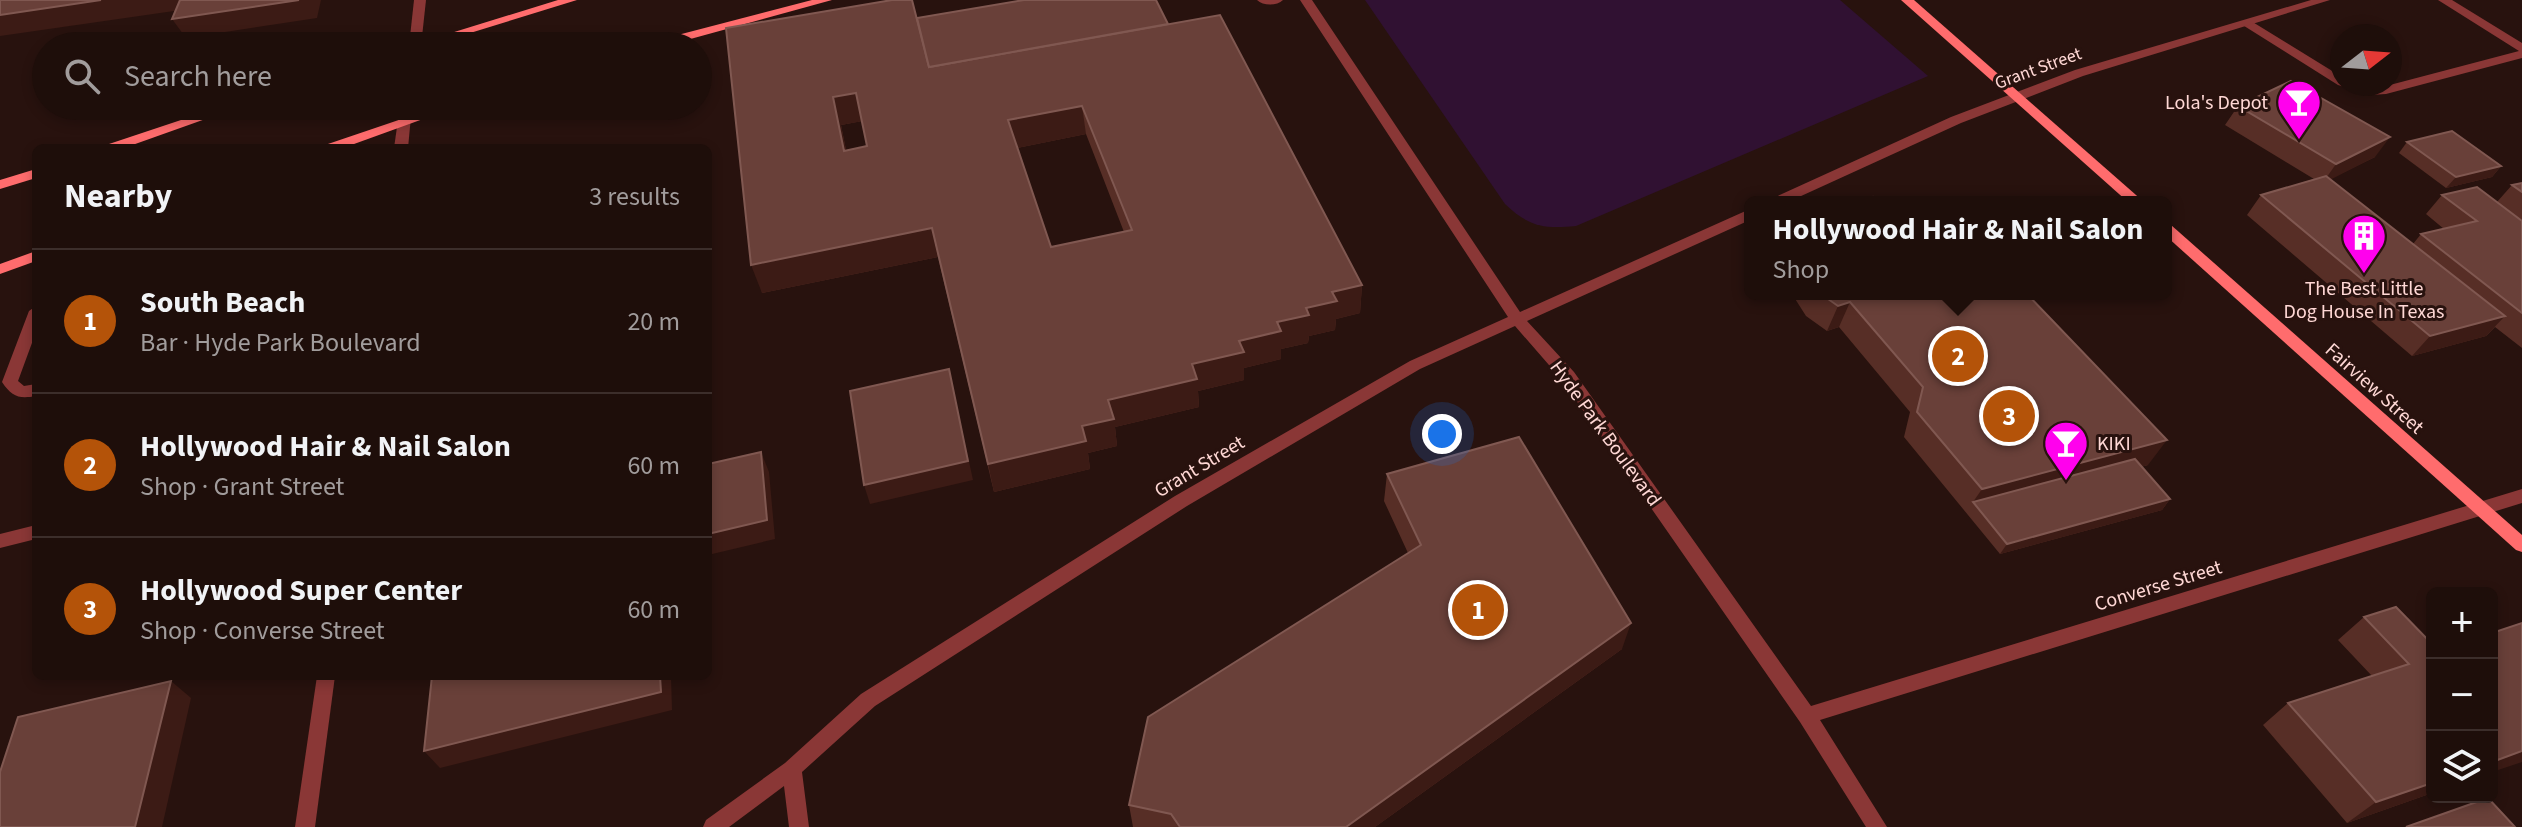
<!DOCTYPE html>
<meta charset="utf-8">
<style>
body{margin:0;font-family:"Source Sans 3",sans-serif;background:#261713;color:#f1f3f6}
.controls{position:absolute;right:24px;bottom:24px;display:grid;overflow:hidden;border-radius:12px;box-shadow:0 4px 12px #0003}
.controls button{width:72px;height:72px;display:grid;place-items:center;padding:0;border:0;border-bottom:2px solid #3c2e2b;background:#1e0e0a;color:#f1f3f6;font:40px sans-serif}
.compass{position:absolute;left:2330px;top:24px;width:72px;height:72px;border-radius:50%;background:#1e0e0a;box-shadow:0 4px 12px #0003;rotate:73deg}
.you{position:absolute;left:1442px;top:434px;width:28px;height:28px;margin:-20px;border:6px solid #fff;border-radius:50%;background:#1a73e8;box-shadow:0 0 0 12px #1a73e833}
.badge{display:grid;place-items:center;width:52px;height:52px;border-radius:50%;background:#b45309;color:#fff;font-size:26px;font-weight:700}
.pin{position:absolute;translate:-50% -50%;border:4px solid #fff;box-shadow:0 2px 8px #0006}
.popup{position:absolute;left:1744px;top:196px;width:428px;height:104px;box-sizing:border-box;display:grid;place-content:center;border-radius:12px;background:#1e0e0a;filter:drop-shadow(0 2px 6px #0005);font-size:26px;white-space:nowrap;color:#a19c9c}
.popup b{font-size:30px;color:#f1f3f6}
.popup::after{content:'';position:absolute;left:50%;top:100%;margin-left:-16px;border:16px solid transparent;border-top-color:#1e0e0a}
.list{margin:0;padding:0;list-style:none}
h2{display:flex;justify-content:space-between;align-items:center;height:104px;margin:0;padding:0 32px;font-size:34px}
h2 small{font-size:26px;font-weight:400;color:#a19c9c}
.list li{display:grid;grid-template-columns:52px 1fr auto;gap:24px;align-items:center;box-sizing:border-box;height:144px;padding:0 32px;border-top:2px solid #3c2e2b}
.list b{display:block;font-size:30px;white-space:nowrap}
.list p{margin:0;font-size:26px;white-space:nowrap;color:#a19c9c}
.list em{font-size:26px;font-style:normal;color:#a19c9c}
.icon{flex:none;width:44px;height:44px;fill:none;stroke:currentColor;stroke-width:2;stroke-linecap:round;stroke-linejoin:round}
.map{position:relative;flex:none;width:2522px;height:827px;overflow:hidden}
.search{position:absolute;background:#1e0e0a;box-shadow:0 4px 12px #0003;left:32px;top:32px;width:680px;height:88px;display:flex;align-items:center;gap:20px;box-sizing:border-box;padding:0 28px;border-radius:44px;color:#a19c9c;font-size:30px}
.panel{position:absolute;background:#1e0e0a;box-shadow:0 4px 12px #0003;left:32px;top:144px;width:680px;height:536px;border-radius:12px}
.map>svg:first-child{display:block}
.green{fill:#301132}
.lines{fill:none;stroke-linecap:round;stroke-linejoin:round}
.lane{fill:#8a3736;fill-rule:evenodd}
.street{fill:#8a3736;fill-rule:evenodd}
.secondary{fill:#ff6c6d;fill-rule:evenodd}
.wall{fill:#572e26;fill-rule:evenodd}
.shaded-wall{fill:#3c1b15}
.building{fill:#694039;stroke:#805851;stroke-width:2;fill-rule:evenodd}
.labels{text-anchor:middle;stroke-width:6;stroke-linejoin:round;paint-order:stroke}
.far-street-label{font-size:18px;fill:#ffd8d5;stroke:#28120e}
.poi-label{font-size:20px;fill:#ffd8d5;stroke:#28120e;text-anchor:end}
.street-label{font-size:20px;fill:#ffd8d5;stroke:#28120e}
</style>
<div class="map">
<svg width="2522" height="827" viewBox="0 0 2522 827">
<rect width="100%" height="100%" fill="#28120e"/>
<path class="green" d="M 1365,0 L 1840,0 L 1928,76 L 1576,226 C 1544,229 1529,227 1505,204 Z"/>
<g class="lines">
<g class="lane">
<path d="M 1257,0 L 1283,0 C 1277,6 1263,6 1257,0 Z"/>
<polygon points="2438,0 2452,0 2522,43 2522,58 2386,94 2370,95 2338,85 2241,24 2247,20 2251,21 2342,77 2342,84 2386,86 2519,51"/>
<path d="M 36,306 L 36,332 L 18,381 L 24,386 L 36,384 L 36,396 C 19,399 12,397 2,382 L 29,311 Z"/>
<polygon points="36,525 36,539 0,548 0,534"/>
</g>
<g class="street">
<polygon points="414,0 426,0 421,46 409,46"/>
<polygon points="1300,0 1312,0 1520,312 1750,209 1750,220 1527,321 1574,372 1811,706 2522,489 2522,503 1820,720 1887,827 1866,827 1800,722 1562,380 1515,326 1420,369 1187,506 875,706 802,772 809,827 789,827 784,786 729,827 703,827 706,820 785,763 861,694 1175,496 1410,361 1508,317"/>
<polygon points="2311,0 2330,0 2083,76 1961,123 1788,202 1769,202 1771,199 1951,117 2075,70"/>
<polygon points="400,106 412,106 408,148 394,148"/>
<polygon points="317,676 335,676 315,827 295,827"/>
</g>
<g class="secondary">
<polygon points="558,0 577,0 428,46 409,46"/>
<polygon points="812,0 832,0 665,46 645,46 647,43"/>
<polygon points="1901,0 1914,0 2144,202 2128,202"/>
<polygon points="223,106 242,106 124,148 104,148 106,145"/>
<polygon points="440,106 459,106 343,148 323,148 325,145"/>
<polygon points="36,169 36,178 0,189 0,180"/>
<polygon points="2166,223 2171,225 2522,535 2522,552 2516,550 2166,236"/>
<polygon points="36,251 36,261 0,274 0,264"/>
</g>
</g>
<g class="wall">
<path d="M 917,18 L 1168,24 L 1362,285 L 1360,313 L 1336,319 L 1335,330 L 1309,336 L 1308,343 L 1281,349 L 1281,359 L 1244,368 L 1244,380 L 1198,391 L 1199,407 L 1115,427 L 1117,446 L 1088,453 L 1090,469 L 994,492 L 938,257 L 762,293 L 726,28 ZM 862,121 L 867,146 L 846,150 L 841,125 ZM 1086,134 L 1124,232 L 1051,247 L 1017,148 Z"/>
<polygon points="2238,106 2375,157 2330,179 2413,244 2421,234 2444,229 2426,214 2442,195 2497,202 2512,185 2522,183 2522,348 2495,327 2486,336 2412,356 2247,215 2261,195 2314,179 2225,125"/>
<polygon points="2407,142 2501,166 2492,177 2446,188 2399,153"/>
<polygon points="1792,294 2027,294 2148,465 2141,467 2170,499 2162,510 2000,554 1904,437 1910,412 1839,327 1827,331 1806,316"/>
<polygon points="1387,474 1622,649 1375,827 1133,827 1129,805 1408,553 1384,501"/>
<polygon points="2364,617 2432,644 2432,793 2347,823 2263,725 2288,703 2372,676 2338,640"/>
</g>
<g class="shaded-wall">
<polygon points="101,0 184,0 181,10 0,36 0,15"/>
<polygon points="299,0 321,0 317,18 186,38 172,19"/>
<polygon points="856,93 863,121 841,125 852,179 844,151 833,97"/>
<polygon points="1082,106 1086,134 1012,149 1008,120"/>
<polygon points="2390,137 2375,157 2322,184 2336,164"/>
<polygon points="2501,166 2492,177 2446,188 2456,177"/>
<polygon points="932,228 938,257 762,293 751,265"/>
<polygon points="1362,285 1360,313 1336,319 1335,330 1309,336 1308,343 1281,349 1281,359 1244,368 1244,380 1198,391 1199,407 1115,427 1117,446 1088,453 1090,469 994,492 988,464 1082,426 1108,400 1192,364 1306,308 1332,292"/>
<polygon points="1850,302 1839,327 1827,331 1838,306"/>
<polygon points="2505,316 2486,336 2412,356 2430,336"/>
<polygon points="949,369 973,480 870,504 864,485"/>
<polygon points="2167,440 2148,465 1979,510 1973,502 1982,489"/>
<polygon points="761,452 769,472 775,539 708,555 708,534"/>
<polygon points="2170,499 2162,510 2000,554 2007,544"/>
<polygon points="1631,623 1622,649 1375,827 1346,827"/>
<polygon points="660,676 671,676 672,710 440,768 424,751"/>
<polygon points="171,681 191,698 162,827 135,827"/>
<polygon points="2522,751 2522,762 2492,772 2492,762"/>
<polygon points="2432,783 2432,793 2347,823 2376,802"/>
</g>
<g class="building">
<polygon points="0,0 101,0 0,15"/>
<polygon points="180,0 299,0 172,19"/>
<path d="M 892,0 L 912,0 L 929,67 L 1220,15 L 1362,285 L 1332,292 L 1337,301 L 1306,308 L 1309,315 L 1277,322 L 1281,331 L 1239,341 L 1244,352 L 1192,364 L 1197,379 L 1108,400 L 1114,419 L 1082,426 L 1086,441 L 988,464 L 932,228 L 751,265 L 726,28 ZM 856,93 L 867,146 L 844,151 L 833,97 ZM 1082,106 L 1132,230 L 1051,247 L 1008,120 Z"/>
<polygon points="1024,0 1156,0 1168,24 929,67 917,18"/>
<polygon points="2291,81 2390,137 2336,164 2238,106"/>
<polygon points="2452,131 2501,166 2456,177 2407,142"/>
<polygon points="2326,176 2505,316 2430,336 2261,195"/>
<polygon points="2522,183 2522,192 2512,185"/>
<polygon points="2477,187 2522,221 2522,313 2421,234 2477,221 2442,195"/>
<polygon points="1873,197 1880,202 1862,202"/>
<polygon points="1821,294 2027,294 2167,440 1982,489 1917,412 1923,387 1850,302 1838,306"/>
<polygon points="949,369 968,461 864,485 850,391"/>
<polygon points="1519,437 1631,623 1346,827 1180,827 1171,814 1129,805 1148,717 1421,545 1387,474"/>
<polygon points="761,452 767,520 708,534 708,464"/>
<polygon points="2135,459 2170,499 2007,544 1973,502"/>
<polygon points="2396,607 2432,644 2432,783 2376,802 2288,703 2409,664 2364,617"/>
<polygon points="2522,623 2522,751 2492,762 2492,633"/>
<polygon points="432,676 660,676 661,692 424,751"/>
<polygon points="171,681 135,827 0,827 0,772 18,717"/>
<polygon points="2488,798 2515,827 2406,827"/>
</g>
<defs>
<g id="bar-pin" transform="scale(2.3)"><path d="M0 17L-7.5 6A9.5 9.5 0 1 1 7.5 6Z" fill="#ff01ed" stroke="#28120e"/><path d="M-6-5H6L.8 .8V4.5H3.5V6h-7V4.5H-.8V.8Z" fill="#fff"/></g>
<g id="building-pin" transform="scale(2.3)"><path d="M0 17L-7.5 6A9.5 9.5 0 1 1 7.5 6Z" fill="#ff01ed" stroke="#28120e"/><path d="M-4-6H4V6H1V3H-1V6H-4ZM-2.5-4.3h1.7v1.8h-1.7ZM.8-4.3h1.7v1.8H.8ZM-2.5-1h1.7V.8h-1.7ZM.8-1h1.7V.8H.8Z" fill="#fff"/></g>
</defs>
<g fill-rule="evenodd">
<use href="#bar-pin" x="2299" y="102"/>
<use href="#building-pin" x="2364" y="236"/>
<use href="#bar-pin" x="2066" y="443"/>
</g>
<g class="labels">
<g class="far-street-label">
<text transform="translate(2038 68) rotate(-20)" y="6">Grant Street</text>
</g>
<g class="poi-label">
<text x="2268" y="109">Lola's Depot</text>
<text x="2364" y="295" text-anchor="middle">The Best Little<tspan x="2364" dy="23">Dog House In Texas</tspan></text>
<text x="2097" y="450" text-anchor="start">KIKI</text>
</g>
<g class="street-label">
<text transform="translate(2375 388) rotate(42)" y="7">Fairview Street</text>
<text transform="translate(1606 433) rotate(54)" y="7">Hyde Park Boulevard</text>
<text transform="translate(1199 466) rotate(-31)" y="7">Grant Street</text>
<text transform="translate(2158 585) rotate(-17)" y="7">Converse Street</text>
</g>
</g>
</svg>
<div class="controls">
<button>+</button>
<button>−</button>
<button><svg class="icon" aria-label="layers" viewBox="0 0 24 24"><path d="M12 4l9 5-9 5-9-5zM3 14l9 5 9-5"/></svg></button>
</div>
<svg class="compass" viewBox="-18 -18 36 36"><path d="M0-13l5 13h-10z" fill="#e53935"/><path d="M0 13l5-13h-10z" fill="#a19c9c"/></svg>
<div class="you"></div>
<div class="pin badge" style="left:1478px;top:610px">1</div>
<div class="pin badge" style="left:1958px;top:356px">2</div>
<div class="popup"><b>Hollywood Hair &amp; Nail Salon</b>Shop</div>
<div class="pin badge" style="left:2009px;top:416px">3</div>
<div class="search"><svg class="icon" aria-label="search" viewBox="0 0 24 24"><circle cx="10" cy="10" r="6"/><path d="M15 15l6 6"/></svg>Search here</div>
<section class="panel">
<h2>Nearby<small>3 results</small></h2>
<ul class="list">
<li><span class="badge">1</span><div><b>South Beach</b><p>Bar · Hyde Park Boulevard</p></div><em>20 m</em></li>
<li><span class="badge">2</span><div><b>Hollywood Hair &amp; Nail Salon</b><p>Shop · Grant Street</p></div><em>60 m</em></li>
<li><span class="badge">3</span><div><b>Hollywood Super Center</b><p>Shop · Converse Street</p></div><em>60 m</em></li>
</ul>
</section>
</div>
